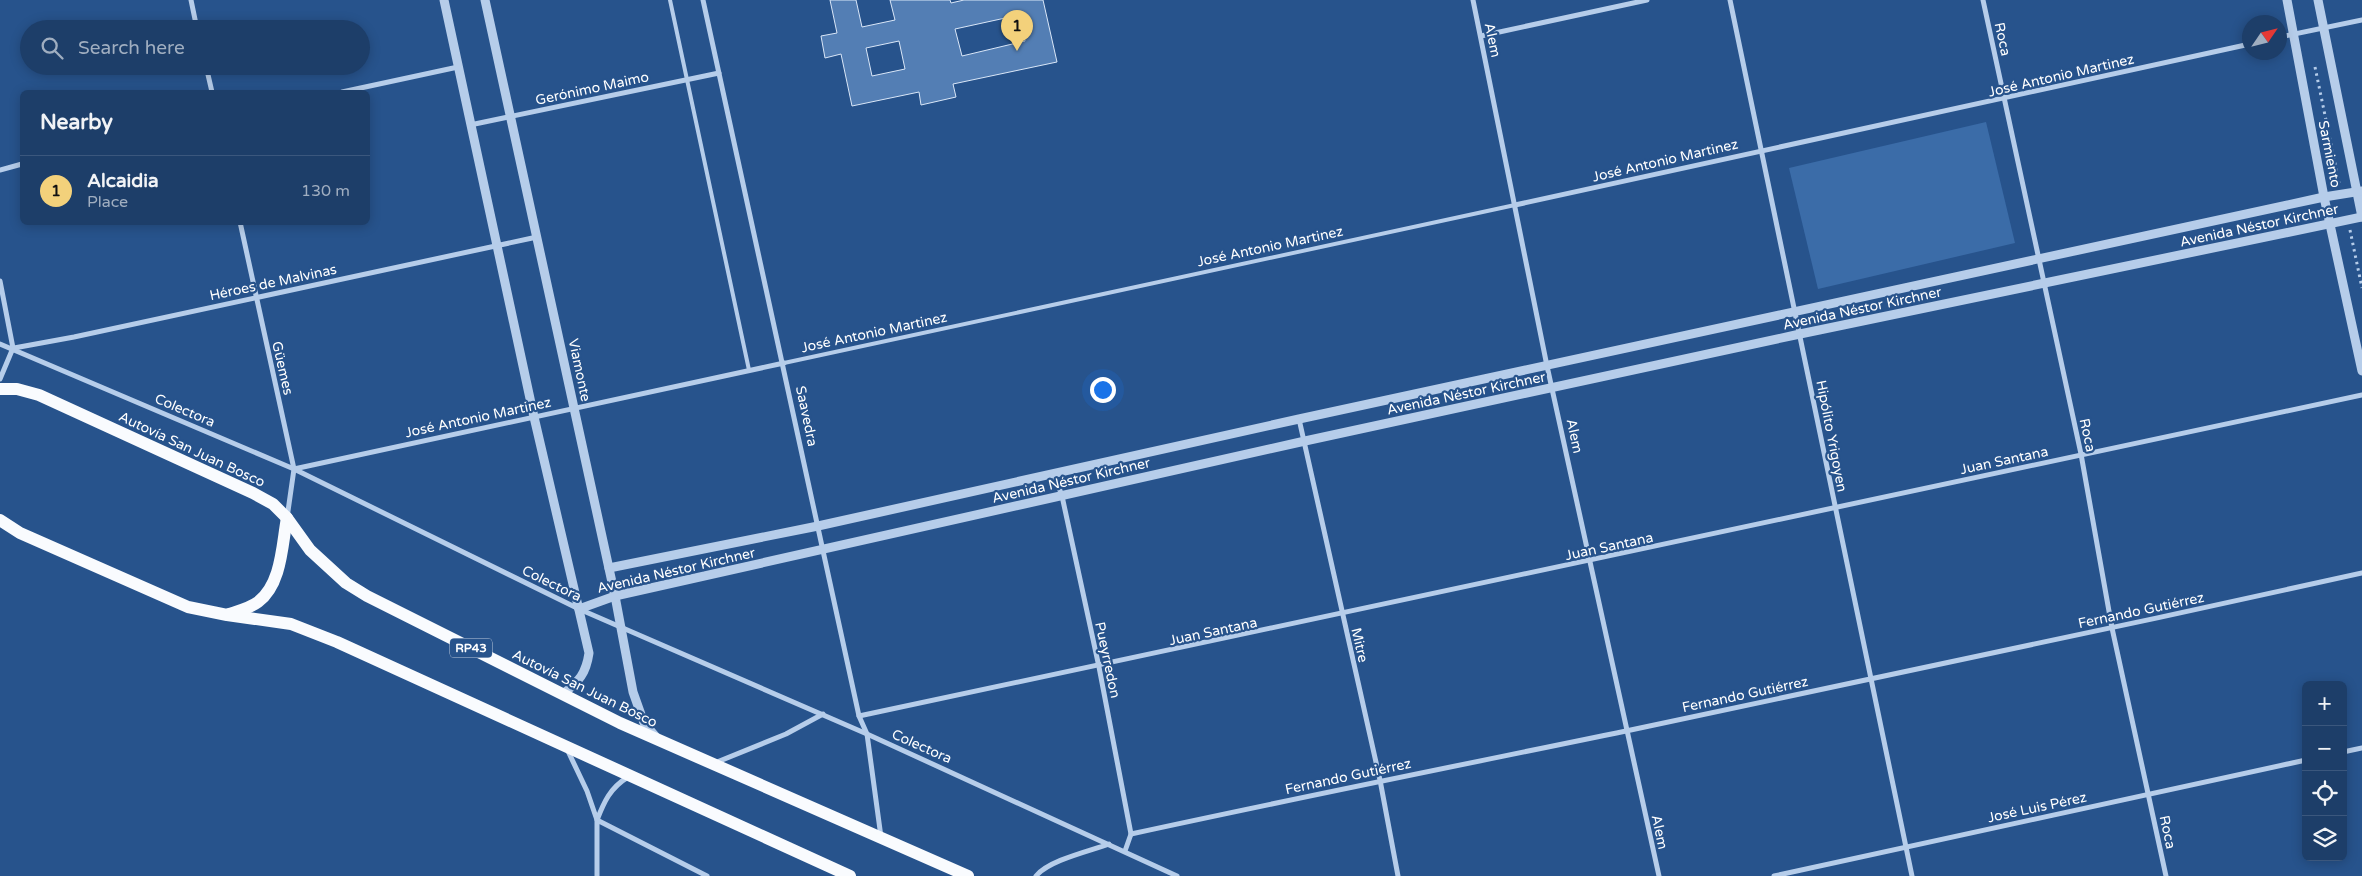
<!DOCTYPE html>
<meta charset="utf-8">
<style>
body{margin:0;font-family:"Varela Round",sans-serif;background:#2a4971;color:#f1f3f6}
.controls{position:absolute;right:15px;bottom:15px;display:grid;overflow:hidden;border-radius:8px;box-shadow:0 2px 12px #0003}
.controls button{width:45px;height:45px;display:grid;place-items:center;padding:0;border:0;border-bottom:1px solid #3b577d;background:#1d3e69;color:#f1f3f6;font:25px sans-serif}
.compass{position:absolute;left:2242px;top:15px;width:45px;height:45px;border-radius:50%;background:#1d3e69;box-shadow:0 2px 12px #0003;rotate:55deg}
.you{position:absolute;left:1102px;top:389px;width:18px;height:18px;margin:-12px;border:4px solid #fff;border-radius:50%;background:#1a73e8;box-shadow:0 0 0 8px #1a73e833}
.badge{display:grid;place-items:center;width:32px;height:32px;border-radius:50%;background:#f3d17b;color:#111;font-size:16px;font-weight:700}
.pin{position:absolute;translate:-50% -41px;filter:drop-shadow(0 1px 2px #0008)}
.pin::after{content:'';position:absolute;top:26px;width:18px;height:15px;background:inherit;clip-path:polygon(0 0,100% 0,50% 100%)}
.list{margin:0;padding:0;list-style:none}
h2{display:flex;justify-content:space-between;align-items:center;height:65px;margin:0;padding:0 20px;font-size:21px}
h2 small{font-size:16px;font-weight:400;color:#a0aec0}
.list li{display:grid;grid-template-columns:32px 1fr auto;gap:15px;align-items:center;box-sizing:border-box;height:70px;padding:0 20px;border-top:1px solid #3b577d}
.list b{display:block;font-size:19px;white-space:nowrap}
.list p{margin:0;font-size:16px;white-space:nowrap;color:#a0aec0}
.list em{font-size:16px;font-style:normal;color:#a0aec0}
.icon{flex:none;width:28px;height:28px;fill:none;stroke:currentColor;stroke-width:2;stroke-linecap:round;stroke-linejoin:round}
.map{position:relative;flex:none;width:2362px;height:876px;overflow:hidden}
.search{position:absolute;background:#1d3e69;box-shadow:0 2px 12px #0003;left:20px;top:20px;width:350px;height:55px;display:flex;align-items:center;gap:12px;box-sizing:border-box;padding:0 18px;border-radius:28px;color:#a0aec0;font-size:19px}
.panel{position:absolute;background:#1d3e69;box-shadow:0 2px 12px #0003;left:20px;top:90px;width:350px;height:135px;border-radius:8px}
.map>svg:first-child{display:block}
.green{fill:#3b6ca8}
.building{fill:#537eb4;stroke:#dae7f8;fill-rule:evenodd}
.lines{fill:none;stroke-linecap:round;stroke-linejoin:round}
.path{stroke:#b6cdea;stroke-width:3;stroke-dasharray:2.5 4;stroke-linecap:butt}
.service{stroke:#b6cdea;stroke-width:4}
.minor{stroke:#b6cdea;stroke-width:5}
.tertiary{stroke:#b6cdea;stroke-width:9}
.primary{stroke:#f9fbfe;stroke-width:12}
.labels{text-anchor:middle;stroke-width:4.5;stroke-linejoin:round;paint-order:stroke}
.shield{fill:#27538c;stroke:#becbdc;stroke-width:1}
.shield-label{font-size:12px;font-weight:bold;fill:#fff}
.street-label{font-size:14px;fill:#fff;stroke:#27538c}
</style>
<div class="map">
<svg width="2362" height="876" viewBox="0 0 2362 876">
<rect width="100%" height="100%" fill="#27538c"/>
<polygon class="green" points="1986,122 2015,243 1818,289 1789,168"/>
<path class="building" d="M 830,0 L 856,0 L 862,27 L 895,20 L 890,0 L 950,0 L 951,3 L 964,0 L 1043,0 L 1057,62 L 953,84 L 956,97 L 921,105 L 919,92 L 852,106 L 841,54 L 825,58 L 821,36 L 837,33 ZM 1019,15 L 1025,41 L 962,56 L 955,29 ZM 899,41 L 905,69 L 872,76 L 866,48 Z"/>
<g class="lines">
<g class="path">
<polyline points="2315,67 2339,183"/>
<polyline points="2350,230 2362,288"/>
</g>
<g class="service">
<polyline points="670,0 749,370"/>
<polyline points="784,363 1515,205"/>
</g>
<g class="minor">
<polyline points="191,0 197,29"/>
<polyline points="703,0 859,716 867,734 881,837"/>
<polyline points="1473,0 1547,366 1659,876"/>
<polyline points="1730,0 1912,876"/>
<polyline points="1983,0 2081,454 2112,628 2166,876"/>
<polyline points="1481,36 1647,0"/>
<polyline points="2280,37 2362,20"/>
<polyline points="206,66 212,92"/>
<polyline points="342,92 458,67"/>
<polyline points="470,125 719,73"/>
<polyline points="0,170 22,164"/>
<polyline points="1515,205 2250,44"/>
<polyline points="240,222 294,469 287,518"/>
<polyline points="0,281 13,348 0,379"/>
<polyline points="0,344 294,469 579,609 867,734 1177,876"/>
<polyline points="14,348 74,337 537,237"/>
<polyline points="1299,419 1380,780 1398,876"/>
<polyline points="294,469 784,363"/>
<polyline points="1054,474 1062,496 1099,667 1131,834 1125,851"/>
<polyline points="859,716 2362,395"/>
<path d="M 567,749 L 587,791 L 597,820 C 604,802 610,788 628,777"/>
<polyline points="2343,752 2362,748"/>
<polyline points="717,762 786,734 823,714"/>
<path d="M 1131,834 C 1296,798 1461,765 1626,731 C 1872,680 2117,627 2362,573"/>
<polyline points="597,876 597,820 707,876"/>
<path d="M 1036,876 C 1049,860 1090,851 1109,844"/>
<polyline points="1774,876 2306,760"/>
</g>
<g class="tertiary">
<path d="M 444,0 L 534,417 L 589,653 C 586,674 579,681 563,694"/>
<polyline points="485,0 615,596 633,692 644,723 656,737"/>
<polyline points="2287,0 2324,197 2362,371"/>
<polyline points="2318,0 2362,217"/>
<polyline points="609,568 818,526 1299,419 2324,197 2362,191"/>
<polyline points="579,609 615,596 1305,441 1800,334 2362,217"/>
</g>
<g class="primary">
<polyline points="0,389 17,389 39,395 253,493 273,504 287,518 310,550 346,583 367,596 620,723 968,876"/>
<polyline points="0,520 20,533 188,607 227,615 291,624 337,642 850,876"/>
<path d="M 229,614 C 238,611 250,608 258,602 C 282,584 282,544 287,518"/>
</g>
</g>
<g class="labels">
<rect class="shield" x="450" y="638.5" width="42" height="19" rx="4"/>
<g class="shield-label">
<text x="471" y="652">RP43</text>
</g>
<g class="street-label">
<text transform="translate(2003 39) rotate(78)" y="5">Roca</text>
<text transform="translate(1493 40) rotate(78)" y="5">Alem</text>
<text transform="translate(2061 75) rotate(-13)" y="5">José Antonio Martinez</text>
<text transform="translate(592 88) rotate(-12)" y="5">Gerónimo Maimo</text>
<text transform="translate(2330 154) rotate(79)" y="5">Sarmiento</text>
<text transform="translate(1665 160) rotate(-13)" y="5">José Antonio Martinez</text>
<text transform="translate(2259 225) rotate(-12)" y="5">Avenida Néstor Kirchner</text>
<text transform="translate(1270 246) rotate(-12)" y="5">José Antonio Martinez</text>
<text transform="translate(273 282) rotate(-12)" y="5">Héroes de Malvinas</text>
<text transform="translate(1862 308) rotate(-12)" y="5">Avenida Néstor Kirchner</text>
<text transform="translate(874 332) rotate(-12)" y="5">José Antonio Martinez</text>
<text transform="translate(283 368) rotate(77)" y="5">Güemes</text>
<text transform="translate(580 370) rotate(78)" y="5">Viamonte</text>
<text transform="translate(1466 393) rotate(-12)" y="5">Avenida Néstor Kirchner</text>
<text transform="translate(185 410) rotate(23)" y="5">Colectora</text>
<text transform="translate(807 416) rotate(78)" y="5">Saavedra</text>
<text transform="translate(478 417) rotate(-12)" y="5">José Antonio Martinez</text>
<text transform="translate(2088 435) rotate(78)" y="5">Roca</text>
<text transform="translate(1575 436) rotate(78)" y="5">Alem</text>
<text transform="translate(1832 436) rotate(79)" y="5">Hipólito Yrigoyen</text>
<text transform="translate(192 449) rotate(25)" y="5">Autovía San Juan Bosco</text>
<text transform="translate(2004 460) rotate(-12)" y="5">Juan Santana</text>
<text transform="translate(1071 480) rotate(-13)" y="5">Avenida Néstor Kirchner</text>
<text transform="translate(1609 546) rotate(-12)" y="5">Juan Santana</text>
<text transform="translate(676 570) rotate(-13)" y="5">Avenida Néstor Kirchner</text>
<text transform="translate(552 583) rotate(26)" y="5">Colectora</text>
<text transform="translate(2141 610) rotate(-12)" y="5">Fernando Gutiérrez</text>
<text transform="translate(1213 631) rotate(-12)" y="5">Juan Santana</text>
<text transform="translate(1360 645) rotate(77)" y="5">Mitre</text>
<text transform="translate(1108 660) rotate(78)" y="5">Pueyrredon</text>
<text transform="translate(585 688) rotate(26)" y="5">Autovía San Juan Bosco</text>
<text transform="translate(1745 694) rotate(-12)" y="5">Fernando Gutiérrez</text>
<text transform="translate(922 746) rotate(24)" y="5">Colectora</text>
<text transform="translate(1348 776) rotate(-12)" y="5">Fernando Gutiérrez</text>
<text transform="translate(2037 807) rotate(-12)" y="5">José Luis Pérez</text>
<text transform="translate(1660 832) rotate(78)" y="5">Alem</text>
<text transform="translate(2168 832) rotate(78)" y="5">Roca</text>
</g>
</g>
</svg>
<div class="controls">
<button>+</button>
<button>−</button>
<button><svg class="icon" aria-label="locate" viewBox="0 0 24 24"><circle cx="12" cy="12" r="6"/><path d="M12 2v4M12 18v4M2 12h4M18 12h4"/></svg></button>
<button><svg class="icon" aria-label="layers" viewBox="0 0 24 24"><path d="M12 4l9 5-9 5-9-5zM3 14l9 5 9-5"/></svg></button>
</div>
<svg class="compass" viewBox="-18 -18 36 36"><path d="M0-13l5 13h-10z" fill="#e53935"/><path d="M0 13l5-13h-10z" fill="#a0aec0"/></svg>
<div class="you"></div>
<div class="pin badge" style="left:1017px;top:51px">1</div>
<div class="search"><svg class="icon" aria-label="search" viewBox="0 0 24 24"><circle cx="10" cy="10" r="6"/><path d="M15 15l6 6"/></svg>Search here</div>
<section class="panel">
<h2>Nearby<small></small></h2>
<ul class="list">
<li><span class="badge">1</span><div><b>Alcaidia</b><p>Place</p></div><em>130 m</em></li>
</ul>
</section>
</div>
